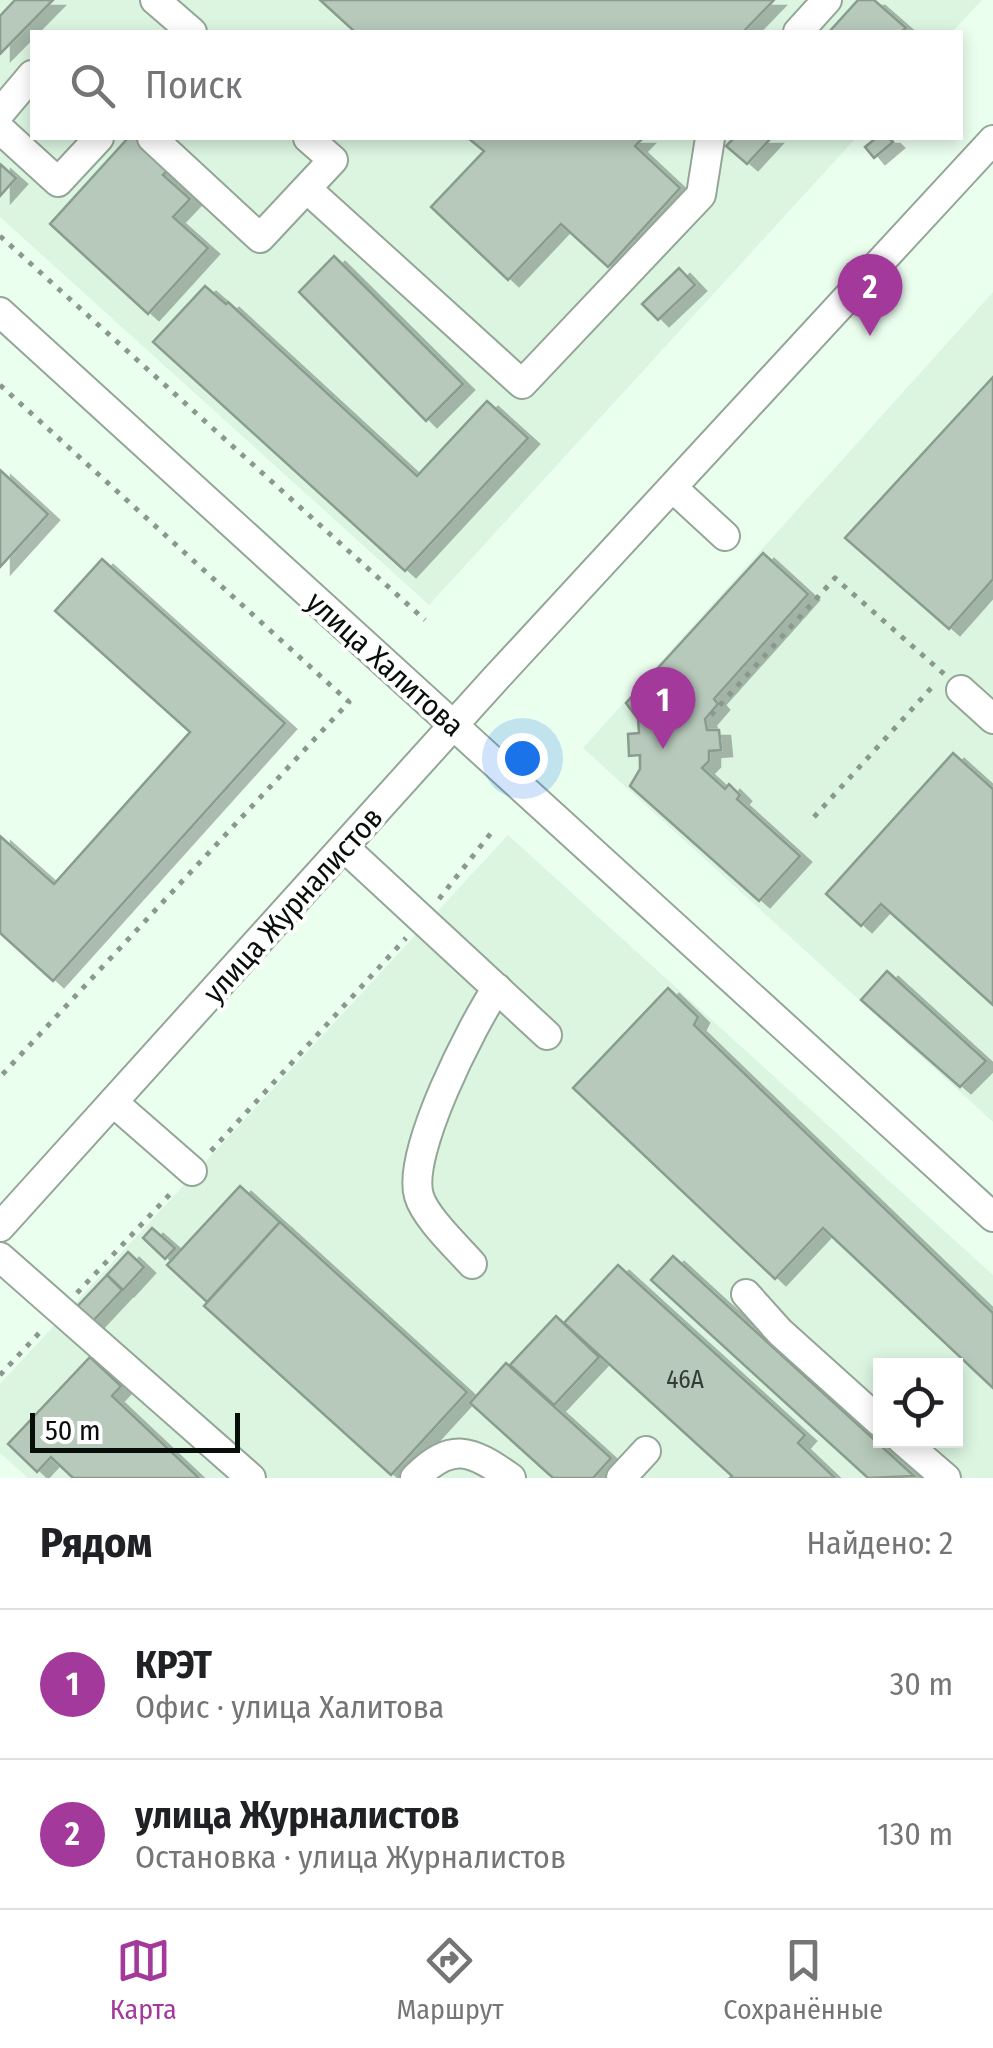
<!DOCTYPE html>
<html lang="ru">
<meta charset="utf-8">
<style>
body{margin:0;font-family:"Fira Sans Condensed",sans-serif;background:#f6f6f6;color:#202124}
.controls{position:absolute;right:30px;bottom:30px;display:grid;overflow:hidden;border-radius:0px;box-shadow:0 5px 15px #0003}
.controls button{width:90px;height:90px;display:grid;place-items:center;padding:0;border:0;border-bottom:2px solid #e0e0e0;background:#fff;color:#202124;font:50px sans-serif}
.scale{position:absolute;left:30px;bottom:25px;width:210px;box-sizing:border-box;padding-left:10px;border:5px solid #080e09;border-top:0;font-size:28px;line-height:35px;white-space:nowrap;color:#080e09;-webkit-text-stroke:8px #fff;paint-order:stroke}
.you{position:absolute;left:522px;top:758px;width:35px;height:35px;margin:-25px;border:8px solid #fff;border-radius:50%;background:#1a73e8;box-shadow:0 0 0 15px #1a73e833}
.badge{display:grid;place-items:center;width:65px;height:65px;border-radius:50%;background:#a3399a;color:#fff;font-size:32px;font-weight:700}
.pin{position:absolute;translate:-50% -82px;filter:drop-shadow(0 2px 5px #0008)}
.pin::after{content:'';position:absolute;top:52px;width:35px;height:30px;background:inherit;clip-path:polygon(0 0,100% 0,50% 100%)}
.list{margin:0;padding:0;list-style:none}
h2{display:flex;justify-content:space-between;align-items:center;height:130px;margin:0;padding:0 40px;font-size:42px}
h2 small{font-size:32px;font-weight:400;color:#757577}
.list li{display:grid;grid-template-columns:65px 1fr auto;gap:30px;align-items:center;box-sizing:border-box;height:150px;padding:0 40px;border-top:2px solid #e0e0e0}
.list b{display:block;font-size:38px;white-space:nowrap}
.list p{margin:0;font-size:32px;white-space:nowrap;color:#757577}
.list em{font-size:32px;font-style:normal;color:#757577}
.icon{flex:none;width:55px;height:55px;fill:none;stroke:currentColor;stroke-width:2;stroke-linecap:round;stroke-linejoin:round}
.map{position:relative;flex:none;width:993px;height:1478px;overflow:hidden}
.search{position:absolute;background:#fff;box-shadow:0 5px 15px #0003;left:30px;right:30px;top:30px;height:110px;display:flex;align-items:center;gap:25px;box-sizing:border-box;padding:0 35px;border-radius:0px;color:#757577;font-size:38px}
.sheet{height:430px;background:#fff}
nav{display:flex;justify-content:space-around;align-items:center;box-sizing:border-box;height:140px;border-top:2px solid #e0e0e0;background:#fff;font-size:28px;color:#757577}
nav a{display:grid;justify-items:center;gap:5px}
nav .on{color:#a3399a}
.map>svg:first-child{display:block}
.built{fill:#dbf5e1;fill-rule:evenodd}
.building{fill:#b6c9ba;stroke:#8a9c8e;stroke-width:2.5;filter:url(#shadow)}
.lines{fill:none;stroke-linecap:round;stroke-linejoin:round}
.minor-casing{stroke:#94a697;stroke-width:32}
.path{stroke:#8a988d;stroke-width:5;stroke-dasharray:5 8;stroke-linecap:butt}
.minor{stroke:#fff;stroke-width:28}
.labels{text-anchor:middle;stroke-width:8;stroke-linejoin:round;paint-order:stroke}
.number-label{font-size:25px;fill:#343d35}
.street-label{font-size:30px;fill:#080e09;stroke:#fff}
</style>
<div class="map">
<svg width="993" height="1478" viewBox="0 0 993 1478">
<defs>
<filter id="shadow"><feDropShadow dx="11" dy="6" stdDeviation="0" flood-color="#0004"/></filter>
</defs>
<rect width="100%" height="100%" fill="#ebffef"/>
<g class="built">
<polygon points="0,0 982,0 952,32 32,32 32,138 856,138 429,605 0,217"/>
<polygon points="993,292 993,1122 583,748"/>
<path d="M 508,835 L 993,1275 L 993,1478 L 28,1478 L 0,1453 L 0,1384 ZM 880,1366 L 956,1366 L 956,1440 L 880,1440 Z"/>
</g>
<g class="building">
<polygon points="15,0 53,0 0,54 0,16"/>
<polygon points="320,0 774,0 743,32 355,32"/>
<polygon points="858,0 874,0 906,28 901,32 829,32"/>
<polygon points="128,138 135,138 169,169 163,175 190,199 173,217 208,248 148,314 50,224"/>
<polygon points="468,138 643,138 635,146 680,188 608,267 561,224 508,280 431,207 484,151"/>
<polygon points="734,138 771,138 747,164 726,146"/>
<polygon points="876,138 889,138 893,142 874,158 865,147"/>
<polygon points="0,164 16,178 0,196"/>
<polygon points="334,256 463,384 426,421 299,292"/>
<polygon points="679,268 695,285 658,320 642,304"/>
<polygon points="205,286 226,304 228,302 417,476 487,401 528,438 405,571 153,342"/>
<polygon points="993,377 993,579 949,629 845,538"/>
<polygon points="0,470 48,514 0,567"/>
<polygon points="763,553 808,594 714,699 718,704 705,719 707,730 719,730 721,750 709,751 709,761 702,768 725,789 729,784 740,795 737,799 800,856 759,901 630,786 640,769 640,755 629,756 628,734 639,733 638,719 626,703"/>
<polygon points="102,559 285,723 53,981 0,933 0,836 54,884 190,732 55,611"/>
<polygon points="953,753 993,789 993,1005 881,904 861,926 826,894"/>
<polygon points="887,971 986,1061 960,1087 861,1000"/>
<polygon points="668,988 698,1017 694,1025 993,1313 993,1388 823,1228 775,1279 573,1088"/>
<polygon points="240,1186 280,1222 207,1302 167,1265"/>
<polygon points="280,1222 467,1392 391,1475 204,1306"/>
<polygon points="152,1228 175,1248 165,1259 143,1238"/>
<polygon points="128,1252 144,1267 123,1290 107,1275"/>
<polygon points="673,1256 914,1476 868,1478 651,1280"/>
<polygon points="618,1265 805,1435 798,1443 835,1478 730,1478 732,1476 564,1323"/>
<polygon points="107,1275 122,1290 92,1322 71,1313"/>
<polygon points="556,1316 599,1357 554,1405 510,1365"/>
<polygon points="90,1357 121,1386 112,1396 199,1478 73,1478 51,1457 37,1472 8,1444"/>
<polygon points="506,1363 611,1458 593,1478 553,1478 470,1403"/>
</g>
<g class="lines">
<g class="minor-casing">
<g id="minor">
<polyline points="155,0 192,32"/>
<polyline points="798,32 827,0"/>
<polyline points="0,113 32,75"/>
<polyline points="0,129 58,182 99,138"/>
<polyline points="152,138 260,238 333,160 308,138"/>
<polyline points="307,189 522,384 701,195 710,138"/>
<polyline points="0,312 993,1217"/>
<polyline points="673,488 725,536"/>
<polyline points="961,690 993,719"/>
<polyline points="345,848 547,1035"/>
<polyline points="113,1102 192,1171"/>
<polyline points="0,1227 496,678 993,140"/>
<polyline points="0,1257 251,1478"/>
<path d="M 472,1264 C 457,1247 425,1217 419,1196 C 406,1154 472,1025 497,988"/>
<polyline points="746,1294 780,1332 880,1422"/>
<polyline points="902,1440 946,1478"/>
<path d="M 415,1478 C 452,1441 471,1450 511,1478"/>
<polyline points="621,1478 646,1451"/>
</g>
</g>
<g class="path">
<polyline points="0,236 425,620"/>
<polyline points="0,385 349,702 0,1077"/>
<polyline points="711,715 835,578 944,674"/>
<polyline points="814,817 933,686"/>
<polyline points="439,899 491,833"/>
<polyline points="211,1151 406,938"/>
<polyline points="77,1293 172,1192"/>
<polyline points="0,1375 42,1330"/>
</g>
<use href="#minor" class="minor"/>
</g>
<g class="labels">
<g class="number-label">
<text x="685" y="1388">46А</text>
</g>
<g class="street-label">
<text transform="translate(385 664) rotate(42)" y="10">улица Халитова</text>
<text transform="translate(293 905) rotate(-48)" y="10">улица Журналистов</text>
</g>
</g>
</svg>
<div class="controls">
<button><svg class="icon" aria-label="locate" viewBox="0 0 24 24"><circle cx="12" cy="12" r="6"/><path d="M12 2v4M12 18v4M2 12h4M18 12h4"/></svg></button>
</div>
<div class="scale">50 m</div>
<div class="you"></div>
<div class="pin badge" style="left:663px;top:749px">1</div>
<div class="pin badge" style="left:870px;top:336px">2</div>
<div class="search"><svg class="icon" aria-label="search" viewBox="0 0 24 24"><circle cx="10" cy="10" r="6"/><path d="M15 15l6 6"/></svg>Поиск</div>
</div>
<section class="sheet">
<h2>Рядом<small>Найдено: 2</small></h2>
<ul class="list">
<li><span class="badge">1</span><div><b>КРЭТ</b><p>Офис · улица Халитова</p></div><em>30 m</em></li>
<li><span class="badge">2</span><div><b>улица Журналистов</b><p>Остановка · улица Журналистов</p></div><em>130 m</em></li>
</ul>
</section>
<nav>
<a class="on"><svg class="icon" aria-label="map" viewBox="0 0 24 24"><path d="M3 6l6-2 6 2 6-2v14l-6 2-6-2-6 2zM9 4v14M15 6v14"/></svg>Карта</a>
<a><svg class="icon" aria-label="directions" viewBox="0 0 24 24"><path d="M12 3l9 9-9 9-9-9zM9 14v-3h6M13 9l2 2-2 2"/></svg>Маршрут</a>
<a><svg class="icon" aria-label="saved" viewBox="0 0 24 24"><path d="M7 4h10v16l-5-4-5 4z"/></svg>Сохранённые</a>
</nav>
